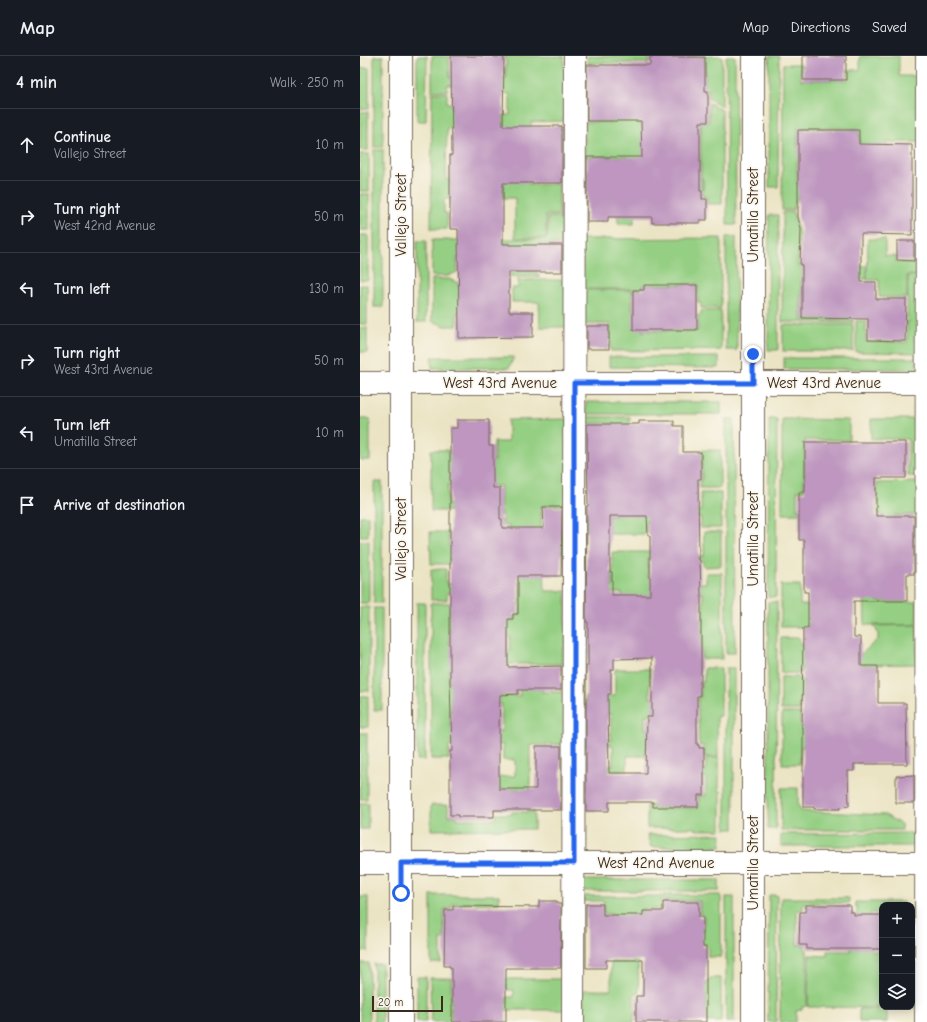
<!DOCTYPE html>
<meta charset="utf-8">
<style>
body{margin:0;font-family:"Comic Neue",sans-serif;background:#20242c;color:#f1f3f6}
.controls{position:absolute;right:12px;bottom:12px;display:grid;overflow:hidden;border-radius:8px;box-shadow:0 2px 10px #0003}
.controls button{width:36px;height:36px;display:grid;place-items:center;padding:0;border:0;border-bottom:1px solid #363941;background:#171b24;color:#f1f3f6;font:20px sans-serif}
.scale{position:absolute;left:12px;bottom:10px;width:71px;box-sizing:border-box;padding-left:4px;border:2px solid #3b2a1e;border-top:0;font-size:11px;line-height:14px;white-space:nowrap;color:#3b2a1e;-webkit-text-stroke:3px #fbf7ec;paint-order:stroke}
.stop{position:absolute;width:12px;height:12px;margin:-9px;border:3px solid #2563eb;border-radius:50%;background:#fff}
.stop.end{background:#2563eb;border-color:#fff;box-shadow:0 1px 4px #0008}
.list{margin:0;padding:0;list-style:none}
h2{display:flex;justify-content:space-between;align-items:center;height:52px;margin:0;padding:0 16px;font-size:17px}
h2 small{font-size:13px;font-weight:400;color:#9ea1a6}
.list li{display:grid;grid-template-columns:26px 1fr auto;gap:12px;align-items:center;box-sizing:border-box;height:72px;padding:0 16px;border-top:1px solid #363941}
.list b{display:block;font-size:15px;white-space:nowrap}
.list p{margin:0;font-size:13px;white-space:nowrap;color:#9ea1a6}
.list em{font-size:13px;font-style:normal;color:#9ea1a6}
.icon{flex:none;width:22px;height:22px;fill:none;stroke:currentColor;stroke-width:2;stroke-linecap:round;stroke-linejoin:round}
.map{position:relative;flex:none;width:567px;height:966px;overflow:hidden}
header{display:flex;align-items:center;gap:24px;box-sizing:border-box;height:56px;padding:0 20px;background:#171b24;border-bottom:1px solid #363941}
header strong{font-size:19px}
nav{display:flex;gap:22px;margin-inline-start:auto;font-size:14px}
main{display:flex}
aside{flex:1;background:#171b24}
.map>svg:first-child{display:block}
.green{fill:#95cf83;stroke:#687c50}
.building{fill:#be96bf;fill-rule:evenodd}
.lines{fill:none;stroke-linecap:round;stroke-linejoin:round}
.minor-casing{stroke:#796b58;stroke-width:24}
.minor{stroke:#fff;stroke-width:22}
.route{stroke:#2563eb;stroke-width:5}
.labels{text-anchor:middle;stroke-width:3.5;stroke-linejoin:round;paint-order:stroke}
.street-label{font-size:15px;fill:#3b2a1e;stroke:#fbf7ec}
</style>
<header>
<strong>Map</strong>
<nav><a>Map</a><a>Directions</a><a>Saved</a></nav>
</header>
<main>
<aside>
<h2>4 min<small>Walk · 250 m</small></h2>
<ul class="list">
<li><svg class="icon" aria-label="ahead" viewBox="0 0 24 24"><path d="M12 20V5M6 11l6-6 6 6"/></svg><div><b>Continue</b><p>Vallejo Street</p></div><em>10 m</em></li>
<li><svg class="icon" aria-label="right" viewBox="0 0 24 24"><path d="M7 20v-9h11M14 6l5 5-5 5"/></svg><div><b>Turn right</b><p>West 42nd Avenue</p></div><em>50 m</em></li>
<li><svg class="icon" aria-label="left" viewBox="0 0 24 24"><path d="M17 20v-9H6M10 6l-5 5 5 5"/></svg><div><b>Turn left</b></div><em>130 m</em></li>
<li><svg class="icon" aria-label="right" viewBox="0 0 24 24"><path d="M7 20v-9h11M14 6l5 5-5 5"/></svg><div><b>Turn right</b><p>West 43rd Avenue</p></div><em>50 m</em></li>
<li><svg class="icon" aria-label="left" viewBox="0 0 24 24"><path d="M17 20v-9H6M10 6l-5 5 5 5"/></svg><div><b>Turn left</b><p>Umatilla Street</p></div><em>10 m</em></li>
<li><svg class="icon" aria-label="arrive" viewBox="0 0 24 24"><path d="M6 21V4h12l-3 4 3 4H6"/></svg><div><b>Arrive at destination</b></div></li>
</ul>
</aside>
<div class="map">
<svg width="567" height="966" viewBox="0 0 567 966">
<rect width="100%" height="100%" fill="#fbf7ec"/>
<filter id="ink" filterUnits="userSpaceOnUse"><feTurbulence type="fractalNoise" baseFrequency=".025" numOctaves="2"/><feDisplacementMap in="SourceGraphic" scale="8" xChannelSelector="R" yChannelSelector="G"/><feConvolveMatrix kernelMatrix="1 2 1 2 8 2 1 2 1" color-interpolation-filters="sRGB"/></filter>
<filter id="wash" filterUnits="userSpaceOnUse"><feTurbulence type="fractalNoise" baseFrequency=".012" numOctaves="4" result="noise"/><feDisplacementMap in="SourceGraphic" scale="16" xChannelSelector="R" yChannelSelector="G"/><feGaussianBlur stdDeviation="0.9" result="paint"/><feColorMatrix in="noise" values="0 0 0 0 0 0 0 0 0 0 0 0 0 0 0 0 0 1.4 0 .05"/><feComposite in="paint" operator="in"/></filter>
<g filter="url(#wash)">
<rect width="100%" height="100%" fill="#ebe4c4"/>
<g class="green">
<rect x="14" y="0" width="9" height="91"/>
<polygon points="57,0 67,0 66,65 57,65"/>
<polygon points="72,0 89,0 90,22 139,22 139,29 87,29 87,35 72,35"/>
<polygon points="139,0 204,0 204,65 171,66 170,89 144,72 144,59 150,59 150,38 141,37 141,22 146,22 146,1"/>
<polygon points="227,0 289,0 289,7 228,7"/>
<polygon points="290,0 359,0 362,2 362,50 349,43 349,34 290,34 290,29 345,28 345,1"/>
<polygon points="366,0 375,0 376,169 367,169"/>
<polygon points="409,0 419,0 418,131 409,131"/>
<polygon points="500,0 539,0 539,20 560,20 560,86 527,86 526,108 500,90 499,73 438,72 437,90 446,91 446,105 437,105 437,128 440,128 440,135 433,154 422,154 423,8 441,8 441,24 488,24 488,14 500,14"/>
<polygon points="9,12 9,53 0,53 0,12"/>
<polygon points="252,36 279,44 279,68 340,68 340,78 291,78 302,124 342,123 342,133 279,134 274,157 274,168 258,168 258,127 267,127 266,100 225,101 225,66 252,66"/>
<polygon points="72,37 87,37 87,47 91,47 92,57 141,73 87,72 86,124 143,125 143,143 84,143 84,157 87,157 87,173 71,173"/>
<polygon points="349,47 362,54 362,148 347,148 347,141 343,141 343,123 341,122 341,67 349,67"/>
<rect x="0" y="56" width="8" height="38"/>
<rect x="14" y="94" width="9" height="157"/>
<rect x="0" y="98" width="9" height="37"/>
<polygon points="169,104 169,129 199,128 199,159 186,159 186,182 155,182 155,142 144,142 144,122"/>
<rect x="0" y="138" width="9" height="36"/>
<polygon points="423,156 433,156 439,177 438,210 507,210 507,223 441,223 441,263 493,263 493,267 422,266"/>
<polygon points="409,159 418,159 418,294 408,294"/>
<polygon points="188,161 208,161 208,186 203,186 203,188 176,188 176,218 179,218 179,221 151,221 150,187 104,187 104,183 187,183"/>
<rect x="0" y="179" width="8" height="45"/>
<polygon points="366,181 376,181 377,294 366,294"/>
<polygon points="361,182 361,252 341,252 341,247 338,247 338,228 283,229 282,233 221,233 221,183"/>
<polygon points="508,183 525,183 525,200 536,200 536,206 561,207 560,219 547,219 547,242 519,241 519,224 507,224"/>
<polygon points="72,184 102,184 102,202 97,202 97,216 88,220 72,220"/>
<rect x="57" y="185" width="9" height="81"/>
<polygon points="548,220 561,220 560,297 496,296 496,265 506,265 506,286 547,286"/>
<polygon points="72,223 89,223 98,227 98,231 128,231 102,256 97,256 97,270 85,270 72,265"/>
<polygon points="158,224 207,224 207,271 180,271 179,246 152,246 152,232 158,232"/>
<rect x="0" y="229" width="7" height="39"/>
<polygon points="221,234 272,234 272,254 282,254 282,275 338,275 338,259 341,259 341,255 361,254 361,294 251,295 250,268 221,268"/>
<rect x="423" y="269" width="70" height="26"/>
<rect x="0" y="272" width="7" height="24"/>
<polygon points="72,301 154,301 149,312 72,312"/>
<polygon points="249,301 359,301 359,312 249,311"/>
<rect x="424" y="302" width="136" height="11"/>
<rect x="226" y="346" width="135" height="12"/>
<polygon points="226,361 270,361 270,378 297,465 286,465 286,478 251,478 250,475 225,475 225,460 256,460 254,367 226,367"/>
<rect x="0" y="363" width="10" height="41"/>
<polygon points="208,363 208,449 181,450 182,474 207,474 207,496 144,497 149,489 149,470 143,470 143,461 141,460 141,430 132,430 98,405 134,405 134,386 148,386 148,364"/>
<polygon points="366,363 374,363 375,597 366,597"/>
<polygon points="409,363 417,363 416,541 408,541"/>
<polygon points="422,363 489,364 489,384 445,384 444,434 437,435 437,453 444,453 444,458 422,458"/>
<polygon points="511,363 559,363 559,420 548,420 548,383 511,383"/>
<polygon points="71,394 88,394 89,397 94,397 96,429 88,429 88,449 96,449 96,455 71,455"/>
<polygon points="342,394 360,394 360,432 340,432 340,424 342,424"/>
<rect x="14" y="426" width="8" height="121"/>
<polygon points="559,426 559,459 535,459 535,462 523,462 523,459 518,458 517,427"/>
<polygon points="341,437 361,437 361,472 341,472 341,461 310,461 310,455 341,455"/>
<rect x="0" y="460" width="8" height="20"/>
<polygon points="70,476 88,476 89,490 95,490 95,502 89,503 89,508 71,508"/>
<polygon points="344,476 361,476 361,510 345,511 339,500 344,500"/>
<rect x="0" y="485" width="9" height="62"/>
<polygon points="252,496 294,496 294,501 288,502 288,521 293,521 293,541 262,568 262,537 225,537 226,531 253,531"/>
<polygon points="160,510 184,510 185,535 206,535 206,608 97,608 150,595 150,580 146,579 146,565 154,565 154,560 160,559"/>
<polygon points="71,513 86,513 86,528 95,528 96,537 87,537 87,544 71,544"/>
<polygon points="346,517 362,517 362,603 342,603 342,573 335,572 335,565 343,564 343,537 335,537 335,527 346,527"/>
<polygon points="421,529 440,529 440,549 451,549 448,571 421,571"/>
<polygon points="504,536 517,536 518,546 557,546 557,569 505,569"/>
<polygon points="408,546 417,546 416,773 408,773"/>
<rect x="57" y="547" width="8" height="157"/>
<polygon points="71,547 90,547 90,560 95,560 95,573 89,573 89,588 96,588 96,614 89,614 89,627 96,627 95,653 90,654 90,669 95,669 95,690 89,690 89,703 71,703"/>
<rect x="0" y="551" width="9" height="84"/>
<rect x="14" y="552" width="8" height="102"/>
<polygon points="557,569 557,608 495,609 495,604 518,583 518,577 514,570"/>
<path d="M 421,582 L 439,582 C 442,595 450,597 449,611 L 442,611 L 441,617 L 421,617 Z"/>
<polygon points="181,611 182,636 209,636 209,688 170,689 170,733 173,733 173,741 158,733 133,733 135,721 155,720 155,704 143,704 143,689 135,688 135,675 142,675 142,648 99,648 99,640 160,640 160,631"/>
<polygon points="344,612 361,612 361,660 357,660 358,701 345,701 344,690 340,690 340,687 339,687 338,641 341,641 341,626 344,626"/>
<rect x="366" y="612" width="8" height="161"/>
<polygon points="255,613 290,613 290,642 297,642 297,659 285,659 285,673 296,673 289,692 285,692 285,700 267,700 267,715 224,715 224,709 253,709 253,689 224,690 224,684 251,684 251,658 225,657 225,640 255,640"/>
<polygon points="421,621 439,621 448,632 446,642 440,642 440,654 421,654"/>
<rect x="0" y="640" width="8" height="31"/>
<polygon points="422,657 440,657 441,672 447,673 447,690 441,691 440,708 422,708"/>
<rect x="0" y="677" width="7" height="66"/>
<polygon points="346,702 359,702 359,735 361,735 361,774 336,774 336,772 287,772 287,749 293,749 293,752 339,752 339,740 346,740 346,721 340,721 340,715 346,715"/>
<polygon points="421,732 438,732 438,749 441,755 525,759 542,769 542,774 421,774"/>
<rect x="0" y="747" width="8" height="26"/>
<polygon points="71,749 88,749 88,760 97,760 97,763 136,763 136,758 152,758 152,756 174,756 174,773 71,774"/>
<polygon points="559,777 559,790 421,790 421,778"/>
<polygon points="361,778 361,791 291,791 287,779"/>
<rect x="222" y="824" width="137" height="11"/>
<polygon points="71,839 139,839 139,847 92,848 91,853 84,853 84,881 88,881 88,883 81,884 81,907 71,907"/>
<polygon points="303,839 361,839 361,901 348,901 348,891 341,887 339,874 344,874 344,860 340,859 340,845 303,845"/>
<polygon points="409,839 417,839 416,966 408,966"/>
<polygon points="223,840 301,840 301,853 282,853 282,878 255,884 255,858 244,858 244,845 223,845"/>
<rect x="0" y="841" width="8" height="54"/>
<rect x="366" y="841" width="8" height="125"/>
<polygon points="421,842 489,842 489,847 443,847 443,854 437,854 437,889 445,889 445,894 447,894 447,950 442,951 442,954 436,955 436,966 420,966"/>
<polygon points="495,846 543,846 543,849 522,849 522,857 510,857 510,870 497,860 497,850 495,850"/>
<polygon points="491,871 511,871 511,895 522,895 522,951 552,951 552,908 556,908 556,952 448,951 449,899 467,900 467,895 491,895"/>
<polygon points="251,906 278,906 279,937 274,938 274,966 224,966 223,934 251,934"/>
<rect x="0" y="907" width="9" height="59"/>
<rect x="14" y="908" width="8" height="58"/>
<rect x="57" y="921" width="9" height="45"/>
<polygon points="70,922 91,922 91,947 124,947 124,952 91,952 91,966 71,966"/>
<polygon points="350,922 361,922 361,966 346,966 346,938 344,933"/>
<polygon points="138,923 210,923 210,954 125,954 125,946 147,946 147,941 154,941 154,934 147,934 147,930 139,930"/>
<rect x="499" y="953" width="28" height="13"/>
</g>
<g id="blocks">
<g class="building">
<polygon points="91,0 134,0 134,1 144,1 143,70 202,70 202,127 143,127 143,188 149,188 149,189 202,189 202,216 149,216 149,256 173,256 173,281 99,282 98,173 90,173 90,99 92,99"/>
<rect x="443" y="0" width="43" height="24"/>
<polygon points="290,1 345,1 345,35 348,35 348,66 340,66 340,135 342,135 342,143 347,143 347,164 340,164 340,167 292,167 292,161 248,161 248,166 227,166 227,101 282,101 281,65 227,65 227,9 290,9"/>
<polygon points="438,74 499,74 499,88 552,89 552,179 501,178 501,226 516,226 516,243 546,243 545,285 508,284 508,263 442,262 442,209 440,209 441,173 438,161"/>
<polygon points="537,185 554,185 554,205 537,204"/>
<polygon points="284,229 337,229 337,274 273,274 273,234 284,234"/>
<rect x="227" y="270" width="22" height="23"/>
<polygon points="97,364 129,364 129,390 133,390 133,432 140,432 140,463 142,463 142,472 184,472 183,451 202,451 201,520 158,520 158,558 153,558 153,563 148,563 148,611 201,610 201,634 158,634 158,638 140,639 139,674 139,733 176,733 176,690 201,690 201,754 134,754 134,761 98,761 98,759 90,759 90,695 92,695 90,626 90,372 97,372"/>
<path d="M 279,365 L 314,365 L 314,370 L 323,370 L 323,396 L 341,396 L 341,423 L 338,423 L 339,504 L 340,504 L 341,539 L 341,625 L 340,625 L 340,640 L 337,640 L 337,689 L 339,689 L 339,692 L 344,692 L 344,739 L 338,739 L 338,751 L 293,751 L 293,746 L 249,746 L 249,755 L 226,755 L 226,610 L 228,610 L 228,566 L 226,566 L 227,450 L 228,450 L 227,368 L 279,368 ZM 250,460 L 287,460 L 288,479 L 290,479 L 290,539 L 252,539 L 252,516 L 250,516 ZM 292,602 L 292,661 L 287,661 L 286,717 L 249,717 L 248,638 L 251,638 L 251,614 L 254,613 L 254,603 Z"/>
<polygon points="445,386 546,386 546,422 516,422 516,460 554,460 554,518 547,518 547,545 494,545 494,581 501,581 501,610 518,610 518,647 546,647 547,708 494,708 494,715 488,715 489,750 480,751 480,753 454,753 454,751 443,751 443,671 442,671 443,572 448,572 448,536 444,536 444,484 439,484 439,436 445,436"/>
<polygon points="554,719 554,747 536,747 536,720"/>
<polygon points="179,845 197,845 197,848 201,848 201,912 146,912 146,966 92,966 92,912 90,912 90,910 84,910 85,854 93,854 93,850 179,851"/>
<polygon points="303,846 339,846 339,861 343,861 343,891 346,891 346,966 276,966 276,940 283,940 283,904 246,904 246,912 226,912 226,848 243,848 243,859 283,859 283,855 303,855"/>
<polygon points="446,849 490,849 490,856 494,856 494,859 522,859 522,893 447,893 447,889 439,889 440,856 446,856"/>
</g>
</g>
</g>
<g filter="url(#ink)">
<use href="#blocks" fill-opacity="0" stroke="#796b58" stroke-width="1"/>
<g class="lines">
<g class="minor-casing">
<g id="minor">
<polyline points="41,0 41,966"/>
<polyline points="393,0 393,966"/>
<polyline points="0,327 567,327"/>
<polyline points="0,807 567,807"/>
<polyline points="213,966 215,0"/>
<polyline points="566,966 567,0"/>
</g>
</g>
<use href="#minor" class="minor"/>
</g>
</g>
<g class="lines" filter="url(#ink)">
<polyline class="route" points="41,837 41,807 214,807 214,327 393,327 393,298"/>
</g>
<g class="labels">
<g class="street-label">
<text transform="translate(41 159) rotate(-90)" y="5">Vallejo Street</text>
<text transform="translate(393 159) rotate(-90)" y="5">Umatilla Street</text>
<text x="140" y="332">West 43rd Avenue</text>
<text x="464" y="332">West 43rd Avenue</text>
<text transform="translate(41 483) rotate(-90)" y="5">Vallejo Street</text>
<text transform="translate(393 483) rotate(-90)" y="5">Umatilla Street</text>
<text x="296" y="812">West 42nd Avenue</text>
<text transform="translate(393 807) rotate(-90)" y="5">Umatilla Street</text>
</g>
</g>
</svg>
<div class="controls">
<button>+</button>
<button>−</button>
<button><svg class="icon" aria-label="layers" viewBox="0 0 24 24"><path d="M12 4l9 5-9 5-9-5zM3 14l9 5 9-5"/></svg></button>
</div>
<div class="scale">20 m</div>
<div class="stop" style="left:41px;top:837px"></div>
<div class="stop end" style="left:393px;top:298px"></div>
</div>
</main>
